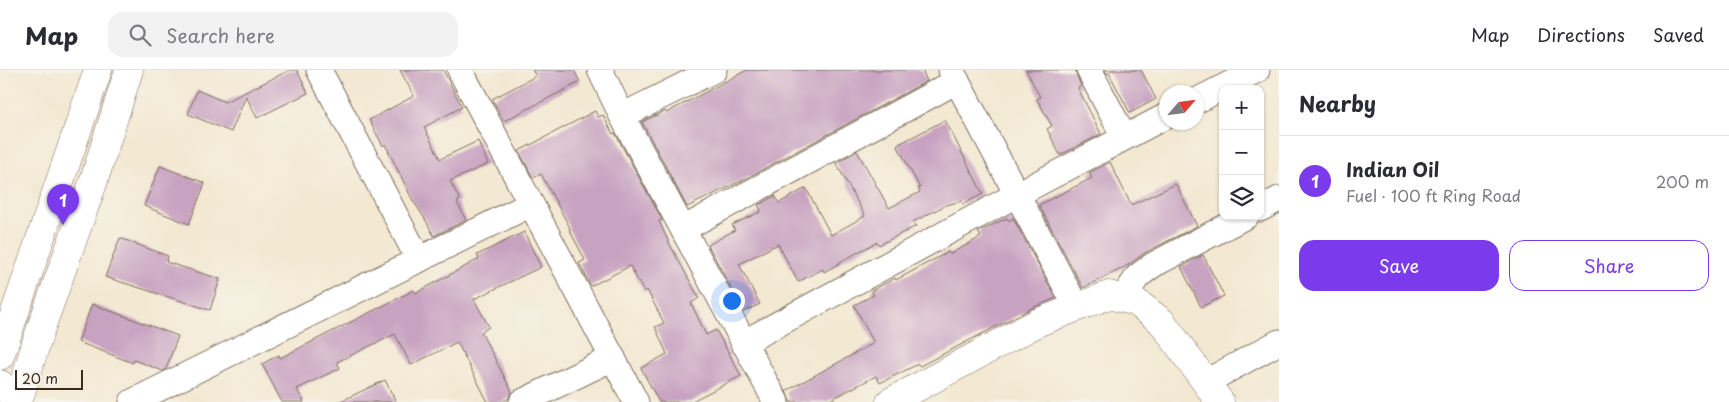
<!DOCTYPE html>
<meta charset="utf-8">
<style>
body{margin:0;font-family:"Playpen Sans",sans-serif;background:#f2f2f3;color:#2b2b33}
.controls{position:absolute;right:15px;top:15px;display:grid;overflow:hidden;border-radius:10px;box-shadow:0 1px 4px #0004}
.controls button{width:45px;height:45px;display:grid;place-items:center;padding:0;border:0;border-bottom:1px solid #e1e1e2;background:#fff;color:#2b2b33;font:25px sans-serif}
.compass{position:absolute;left:1159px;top:15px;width:45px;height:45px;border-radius:50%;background:#fff;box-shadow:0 1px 4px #0004;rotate:62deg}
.scale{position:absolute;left:15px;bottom:12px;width:68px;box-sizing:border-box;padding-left:5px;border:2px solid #3b2a1e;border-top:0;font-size:14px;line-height:18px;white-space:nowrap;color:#3b2a1e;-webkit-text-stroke:4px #f7f3e8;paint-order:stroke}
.you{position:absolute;left:731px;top:230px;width:18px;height:18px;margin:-12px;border:4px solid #fff;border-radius:50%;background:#1a73e8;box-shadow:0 0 0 8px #1a73e833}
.badge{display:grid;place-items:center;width:32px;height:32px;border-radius:50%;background:#7c3aed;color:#fff;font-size:16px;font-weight:700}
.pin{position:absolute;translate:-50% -41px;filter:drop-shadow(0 1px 2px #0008)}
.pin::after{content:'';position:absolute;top:26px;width:18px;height:15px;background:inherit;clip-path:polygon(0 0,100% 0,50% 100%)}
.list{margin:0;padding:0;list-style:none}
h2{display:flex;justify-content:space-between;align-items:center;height:65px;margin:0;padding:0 20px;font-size:21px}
h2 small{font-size:16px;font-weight:400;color:#7c7c81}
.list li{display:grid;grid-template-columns:32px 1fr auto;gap:15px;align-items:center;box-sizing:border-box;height:90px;padding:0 20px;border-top:1px solid #e1e1e2}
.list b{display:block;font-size:19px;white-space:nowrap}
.list p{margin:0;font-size:16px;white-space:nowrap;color:#7c7c81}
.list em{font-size:16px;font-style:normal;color:#7c7c81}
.actions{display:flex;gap:10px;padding:15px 20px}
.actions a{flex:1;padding:11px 0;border:1px solid #7c3aed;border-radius:15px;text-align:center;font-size:18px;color:#7c3aed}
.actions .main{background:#7c3aed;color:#fff}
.icon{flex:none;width:28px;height:28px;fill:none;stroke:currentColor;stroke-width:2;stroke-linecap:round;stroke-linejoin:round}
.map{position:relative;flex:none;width:1279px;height:332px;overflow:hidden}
header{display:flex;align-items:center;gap:30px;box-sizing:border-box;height:70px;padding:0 25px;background:#fff;border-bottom:1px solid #e1e1e2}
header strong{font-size:24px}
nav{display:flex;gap:28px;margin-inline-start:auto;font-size:18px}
.search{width:350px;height:45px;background:#f2f2f3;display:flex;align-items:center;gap:12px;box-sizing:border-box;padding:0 18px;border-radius:15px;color:#7c7c81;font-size:19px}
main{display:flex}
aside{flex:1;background:#fff}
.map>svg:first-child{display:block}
.building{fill:#c8a2c1}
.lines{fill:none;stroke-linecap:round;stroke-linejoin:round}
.street-casing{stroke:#7b6c5d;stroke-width:27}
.secondary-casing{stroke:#7b6c5d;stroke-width:29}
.primary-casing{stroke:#7b6c5d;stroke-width:29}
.street{stroke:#fff;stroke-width:25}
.secondary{stroke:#fff;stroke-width:28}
.primary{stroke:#fff;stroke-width:28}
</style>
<header>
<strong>Map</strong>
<div class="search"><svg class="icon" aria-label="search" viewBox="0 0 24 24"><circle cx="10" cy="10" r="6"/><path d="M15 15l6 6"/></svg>Search here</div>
<nav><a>Map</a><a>Directions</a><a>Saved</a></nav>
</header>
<main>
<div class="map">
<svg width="1279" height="332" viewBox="0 0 1279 332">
<rect width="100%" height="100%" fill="#f7f3e8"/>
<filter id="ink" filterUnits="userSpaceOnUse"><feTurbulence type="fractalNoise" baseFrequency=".02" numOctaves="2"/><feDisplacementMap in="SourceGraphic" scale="10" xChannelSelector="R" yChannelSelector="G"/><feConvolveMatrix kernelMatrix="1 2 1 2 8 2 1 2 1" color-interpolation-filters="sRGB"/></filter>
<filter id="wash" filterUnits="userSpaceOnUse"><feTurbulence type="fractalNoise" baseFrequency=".0096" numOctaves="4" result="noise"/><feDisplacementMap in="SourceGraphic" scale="20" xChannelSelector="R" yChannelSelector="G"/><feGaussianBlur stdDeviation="1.12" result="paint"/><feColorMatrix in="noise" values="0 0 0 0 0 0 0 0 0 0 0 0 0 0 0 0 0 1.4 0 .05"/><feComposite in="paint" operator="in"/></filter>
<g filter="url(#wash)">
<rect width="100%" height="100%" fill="#f3e8d1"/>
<g id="blocks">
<g class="building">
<polygon points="290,0 297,0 308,23 257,48 246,26 231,62 188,44 197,20 225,32"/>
<polygon points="400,0 443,0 462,37 424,57 440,89 478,71 488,94 450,111 460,130 457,132 466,150 434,166 425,149 412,129 385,74 383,76 369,50 414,26"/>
<polygon points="532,0 574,0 580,12 504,51 492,29 536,6"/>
<polygon points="747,0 922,0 927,11 743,110 687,137 642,52 665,41 666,43"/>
<polygon points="1026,0 1075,0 1081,16 1078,18 1101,64 1060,85 1047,59 1052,56 1037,29 1040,27"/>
<polygon points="1105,0 1141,0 1156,29 1130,43 1109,3 1107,4"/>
<polygon points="595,41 598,47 603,45 613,64 615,63 662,150 659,151 669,173 699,228 691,233 706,265 716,260 741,306 690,332 659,332 641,298 667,284 655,257 664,253 647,220 644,222 630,196 591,216 579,193 585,190 569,159 570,158 541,104 533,108 519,81"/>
<polygon points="945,50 983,124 963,134 962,131 946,135 913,152 916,156 879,175 877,172 840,192 840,193 824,202 823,199 798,212 778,174 739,194 760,234 744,242 708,175 735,160 732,155 760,142 761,140 758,135 775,126 779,133 806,118 831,165 865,146 836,93 857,81 889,138 920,122 918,118 920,118 897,75"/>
<polygon points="1110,92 1131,135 1176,114 1197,156 1146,182 1125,197 1083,218 1039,135 1092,108 1089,103"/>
<polygon points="160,96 205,113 189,154 144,136"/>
<polygon points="1007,148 1009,151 1013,148 1056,228 1032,238 920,296 918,294 880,313 876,306 826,332 790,332 786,321 874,273 854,235 874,225 871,221 895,208 896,210 948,182 950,184 981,167 978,162"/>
<polygon points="524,162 541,197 474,229 489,257 481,262 512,322 508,329 502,332 488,332 457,272 411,295 395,264 337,292 340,298 297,319 304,332 282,332 262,294 279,285 280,288 414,220 416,223 479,189 477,185"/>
<polygon points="120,168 168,186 166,192 220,209 210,240 105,207"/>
<polygon points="1203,185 1224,226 1201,237 1181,197"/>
<polygon points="92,234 178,266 166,299 163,301 134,290 133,293 78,272"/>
<polygon points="385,310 396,332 339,332"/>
</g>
</g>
</g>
<g filter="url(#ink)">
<use href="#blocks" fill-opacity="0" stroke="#7b6c5d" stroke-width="1"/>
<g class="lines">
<g class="street-casing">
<g id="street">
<polyline points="319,0 419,190"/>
<polyline points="460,0 636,332"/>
<polyline points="600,0 622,46 776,332"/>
<polyline points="951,0 1077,238"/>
<polyline points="1089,0 1124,67"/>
<polyline points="1196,31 1257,0"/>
<polyline points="622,46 714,0"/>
<polyline points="1260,139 1279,129"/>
<polyline points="683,159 957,11"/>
<polyline points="1123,228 1138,206 1153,195 1246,146"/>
<polyline points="743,273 1016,125 1166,46"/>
<polyline points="1206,312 1279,272"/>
<polyline points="132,332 531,134"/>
<polyline points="522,332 613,288"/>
</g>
</g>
<g class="secondary-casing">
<g id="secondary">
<polyline points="0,314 18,330"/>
<polyline points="890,332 1039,252 1109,225 1136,232 1162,252 1220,332"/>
</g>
</g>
<g class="primary-casing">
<g id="primary">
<polyline points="0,286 98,0"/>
<polyline points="18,332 40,261 93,113 129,0"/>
</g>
</g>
<use href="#street" class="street"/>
<use href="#secondary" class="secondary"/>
<use href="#primary" class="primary"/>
</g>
</g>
</svg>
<div class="controls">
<button>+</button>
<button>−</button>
<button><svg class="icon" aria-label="layers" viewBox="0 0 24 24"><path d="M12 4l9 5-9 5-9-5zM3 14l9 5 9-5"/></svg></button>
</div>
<svg class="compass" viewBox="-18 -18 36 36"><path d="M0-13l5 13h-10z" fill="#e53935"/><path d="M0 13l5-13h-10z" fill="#7c7c81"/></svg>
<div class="scale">20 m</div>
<div class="you"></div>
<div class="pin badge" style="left:63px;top:155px">1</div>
</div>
<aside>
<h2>Nearby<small></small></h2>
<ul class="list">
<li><span class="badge">1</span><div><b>Indian Oil</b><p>Fuel · 100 ft Ring Road</p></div><em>200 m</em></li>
</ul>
<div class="actions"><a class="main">Save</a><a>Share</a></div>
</aside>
</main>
